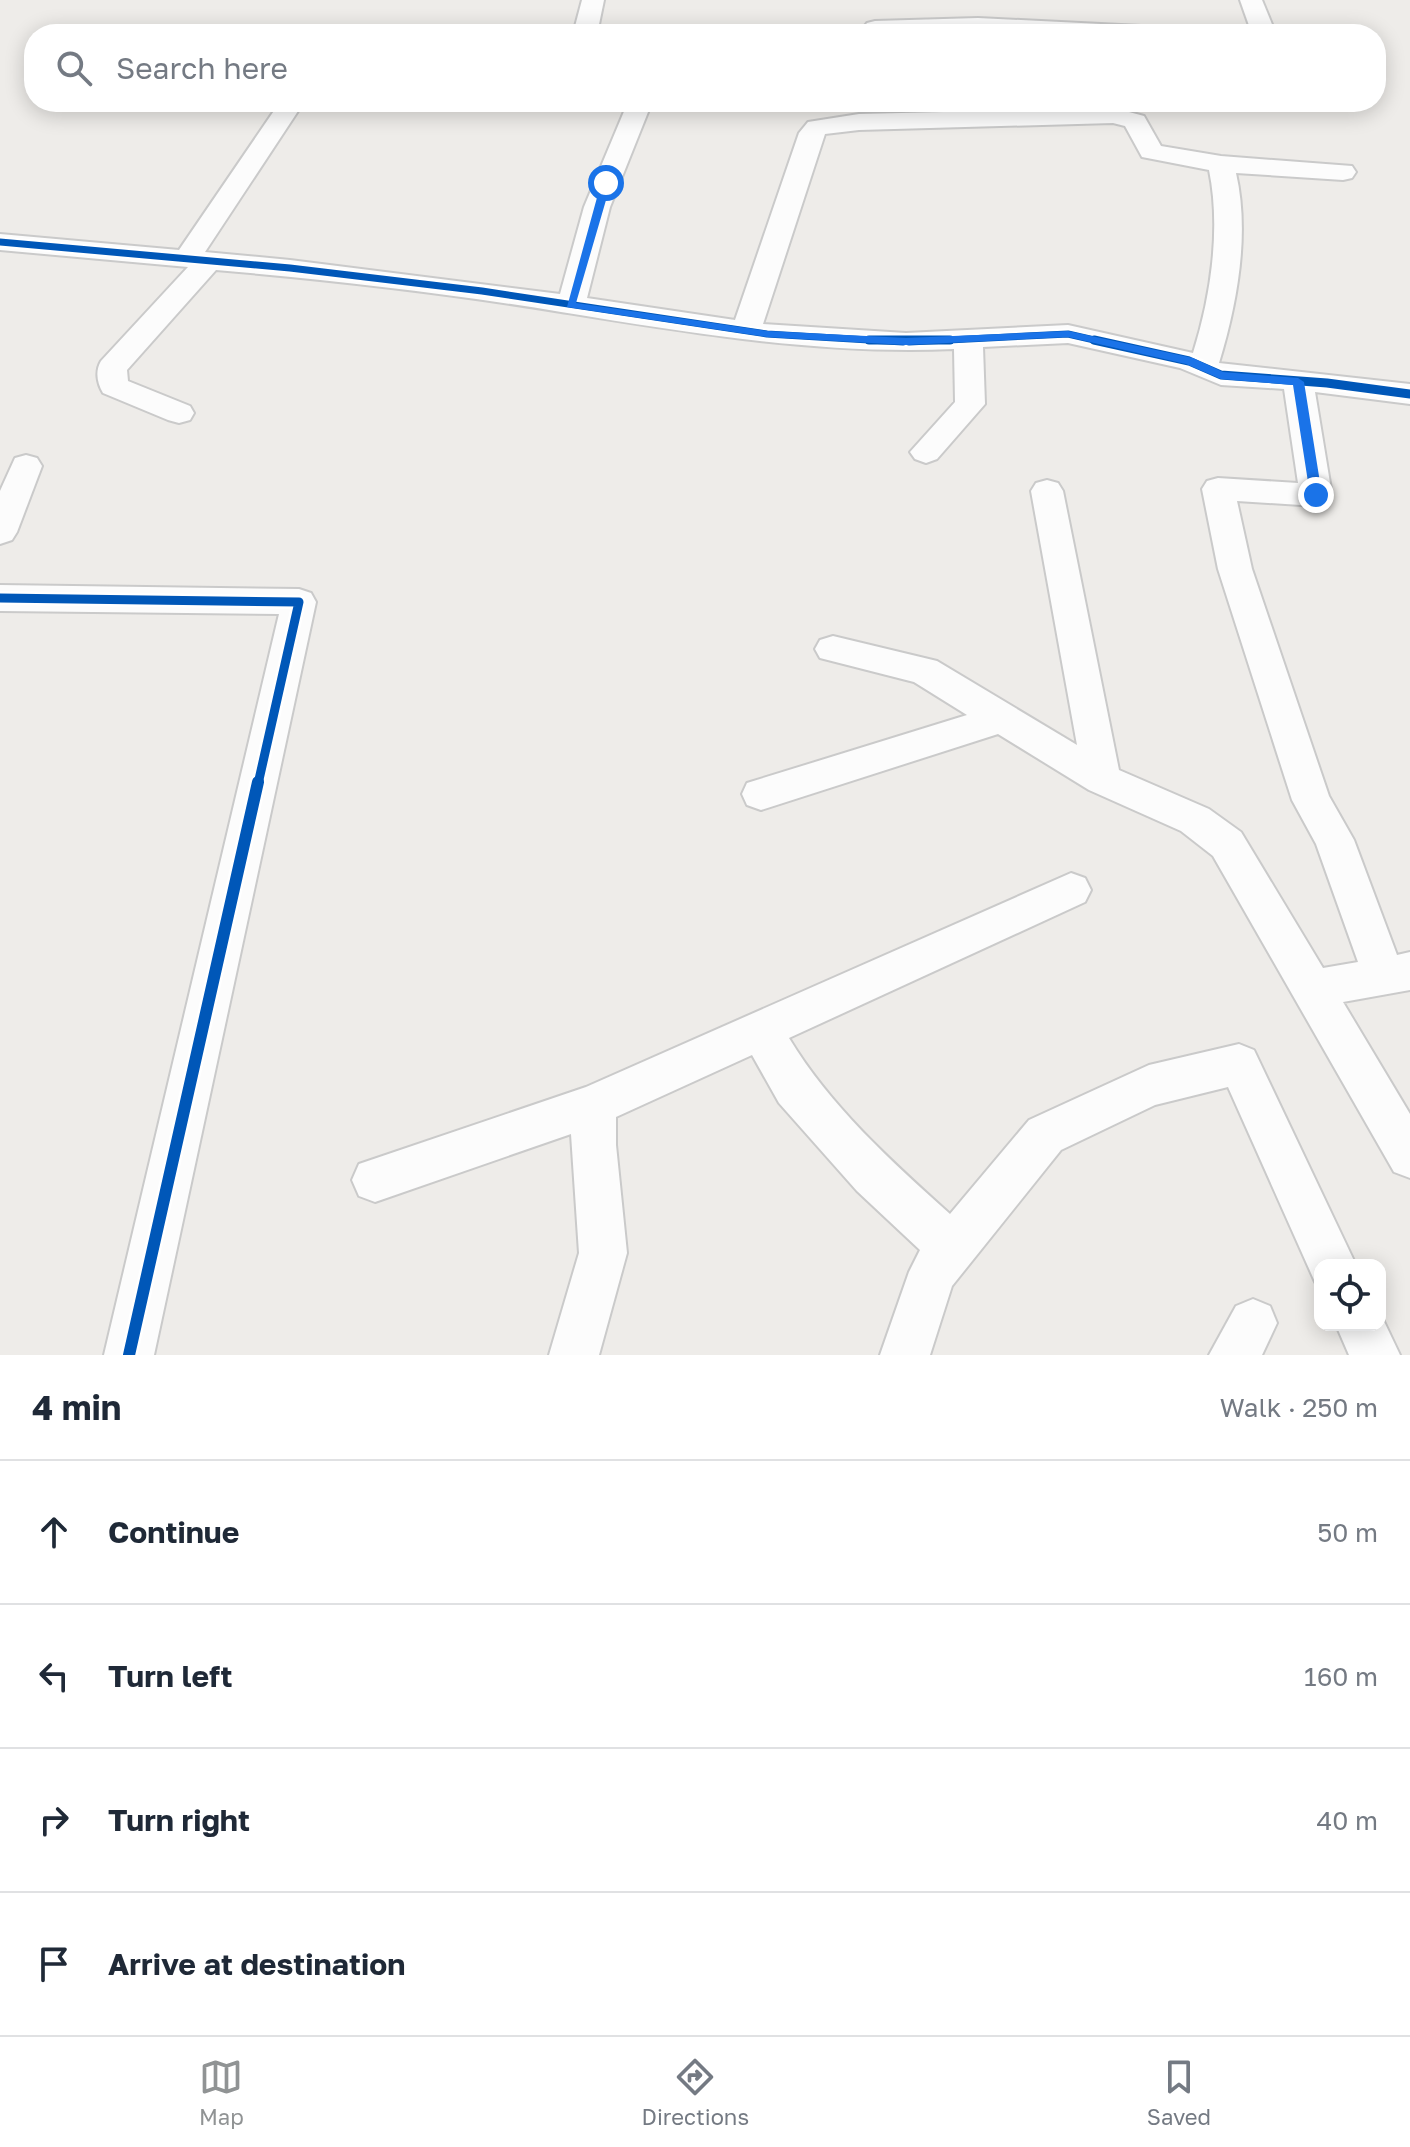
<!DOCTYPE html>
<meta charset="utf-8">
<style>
body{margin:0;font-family:"Golos Text",sans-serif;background:#f2f2f3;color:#1f2937}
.controls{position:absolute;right:24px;bottom:24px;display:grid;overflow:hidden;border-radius:16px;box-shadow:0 4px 20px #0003}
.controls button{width:72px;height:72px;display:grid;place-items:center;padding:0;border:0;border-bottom:2px solid #e0e1e3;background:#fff;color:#1f2937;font:40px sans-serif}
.stop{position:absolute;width:24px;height:24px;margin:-18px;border:6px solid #1a73e8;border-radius:50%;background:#fff}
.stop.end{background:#1a73e8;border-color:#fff;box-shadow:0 2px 8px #0008}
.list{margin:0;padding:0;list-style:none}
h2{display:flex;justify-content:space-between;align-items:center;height:104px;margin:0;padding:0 32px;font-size:34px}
h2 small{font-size:26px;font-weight:400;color:#747a83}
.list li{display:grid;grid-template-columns:52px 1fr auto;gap:24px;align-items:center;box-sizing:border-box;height:144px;padding:0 32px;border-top:2px solid #e0e1e3}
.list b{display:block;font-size:30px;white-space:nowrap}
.list em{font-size:26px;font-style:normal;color:#747a83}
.icon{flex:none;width:44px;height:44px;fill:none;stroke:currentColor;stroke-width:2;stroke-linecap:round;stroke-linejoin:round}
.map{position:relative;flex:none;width:1410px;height:1355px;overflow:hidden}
.search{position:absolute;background:#fff;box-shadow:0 4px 20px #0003;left:24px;right:24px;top:24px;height:88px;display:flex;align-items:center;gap:20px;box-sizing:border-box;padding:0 28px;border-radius:32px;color:#747a83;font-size:30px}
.sheet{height:680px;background:#fff}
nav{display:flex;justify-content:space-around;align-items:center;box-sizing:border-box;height:112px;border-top:2px solid #e0e1e3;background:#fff;font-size:22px;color:#747a83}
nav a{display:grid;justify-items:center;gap:4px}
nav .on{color:#909394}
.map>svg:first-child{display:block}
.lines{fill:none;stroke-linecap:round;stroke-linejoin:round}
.minor-casing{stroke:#cacaca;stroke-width:4}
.minor{fill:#fcfcfc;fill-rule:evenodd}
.cycleway-far2-casing{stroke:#fff;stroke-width:11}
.cycleway-far1-casing{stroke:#fff;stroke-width:14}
.cycleway-casing{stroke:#fff;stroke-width:17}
.cycleway-far2{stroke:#0057b8;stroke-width:7}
.cycleway-far1{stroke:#0057b8;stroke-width:9}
.cycleway{stroke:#0057b8;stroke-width:12}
.route{fill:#1a73e8}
</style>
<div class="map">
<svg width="1410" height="1355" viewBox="0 0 1410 1355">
<rect width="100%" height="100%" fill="#eeece9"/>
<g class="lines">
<g class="minor-casing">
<g id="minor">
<polygon points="582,0 604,0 597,34 573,34"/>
<polygon points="1240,0 1262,0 1276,34 1252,34"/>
<polygon points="978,18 1161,27 1169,29 1173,34 865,34 863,28 867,23 875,21"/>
<path d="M 280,102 L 304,102 L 205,252 L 290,260 L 560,294 L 584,207 L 628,102 L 652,102 L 610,207 L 587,298 L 735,320 L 799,133 L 808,122 L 859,114 L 1114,108 L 1144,116 L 1161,146 L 1221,156 L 1352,166 L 1356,172 L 1352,178 L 1343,180 L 1236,173 C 1250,234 1237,304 1219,363 L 1410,384 L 1410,404 L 1315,392 L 1332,495 L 1327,503 L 1316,506 L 1237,501 L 1252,569 L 1329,796 L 1354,840 L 1397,955 L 1410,952 L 1410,990 L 1343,1002 L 1410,1114 L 1410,1178 L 1394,1172 L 1213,856 L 1181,831 L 1089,790 L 998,734 L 761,810 L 747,805 L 742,794 L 747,783 L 967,715 L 914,682 L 820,658 L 815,649 L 820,640 L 833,636 L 937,661 L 1077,745 L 1031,491 L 1036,483 L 1047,480 L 1058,483 L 1063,491 L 1119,770 L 1209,809 L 1241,832 L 1323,968 L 1358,962 L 1316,844 L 1292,800 L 1218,569 L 1202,489 L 1207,481 L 1218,478 L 1298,483 L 1284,389 L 1221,385 L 1180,368 L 1068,343 L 983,347 L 985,404 L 937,459 L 926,463 L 915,459 L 910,452 L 955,402 L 954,349 C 822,355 690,333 561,312 C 447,293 331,280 216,270 L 127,370 L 128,381 L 190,406 L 194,413 L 190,420 L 179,423 L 168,420 L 103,393 C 97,383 95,371 101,361 L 188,267 L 0,250 L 0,234 L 179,250 ZM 1113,123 L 1125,126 L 1142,157 L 1209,170 C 1221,228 1211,296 1193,353 L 1068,325 L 906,333 L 763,324 L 825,134 L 859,130 Z"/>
<polygon points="26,455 37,458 42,466 17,532 12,540 0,544 0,491 15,458"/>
<polygon points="0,585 299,589 311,593 316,602 154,1355 104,1355 279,614 0,611"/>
<path d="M 1071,873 L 1085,878 L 1091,890 L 1085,902 L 789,1038 C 830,1106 891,1161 950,1214 L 1029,1120 L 1149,1065 L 1239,1044 L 1254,1050 L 1356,1265 L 1320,1265 L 1320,1284 L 1315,1282 L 1228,1087 L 1155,1105 L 1061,1150 L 952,1286 L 930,1355 L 880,1355 L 909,1272 L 920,1250 L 857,1191 L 779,1103 L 752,1055 L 616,1117 L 616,1145 L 627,1253 L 599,1355 L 549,1355 L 579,1253 L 571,1134 L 375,1202 L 359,1196 L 352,1180 L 359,1164 L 586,1087 Z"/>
<polygon points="1253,1299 1270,1306 1277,1323 1262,1355 1209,1355 1236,1306"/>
<polygon points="1380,1313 1400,1355 1349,1355 1336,1325 1380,1325"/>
</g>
</g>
<use href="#minor" class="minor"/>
<g class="cycleway-far2-casing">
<g id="cycleway-far2">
<polyline points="0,242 290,268 482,291 767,334 903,342"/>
<polyline points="909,342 1068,334 1103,342"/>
</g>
</g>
<g class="cycleway-far1-casing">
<g id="cycleway-far1">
<polyline points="869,340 950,340"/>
<polyline points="1094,340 1189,361 1221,375 1327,383 1410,394"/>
<polyline points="0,598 299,602 258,784"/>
</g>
</g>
<g class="cycleway-casing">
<polyline id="cycleway" points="129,1355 258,782"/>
</g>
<use href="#cycleway-far2" class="cycleway-far2"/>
<use href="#cycleway-far1" class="cycleway-far1"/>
<use href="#cycleway" class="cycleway"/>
</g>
<polygon class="route" points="606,180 611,183 576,303 767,331 906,338 1068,331 1193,358 1223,372 1298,378 1304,382 1322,495 1316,499 1310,495 1293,385 1221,379 1186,364 1068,337 906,345 767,337 567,307 601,183"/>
</svg>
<div class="controls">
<button><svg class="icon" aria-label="locate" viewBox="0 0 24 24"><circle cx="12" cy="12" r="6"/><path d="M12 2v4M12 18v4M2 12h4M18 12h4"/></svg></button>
</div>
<div class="stop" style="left:606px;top:183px"></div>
<div class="stop end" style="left:1316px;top:495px"></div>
<div class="search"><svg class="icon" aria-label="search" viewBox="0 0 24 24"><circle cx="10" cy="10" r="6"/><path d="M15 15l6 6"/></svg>Search here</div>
</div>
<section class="sheet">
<h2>4 min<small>Walk · 250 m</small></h2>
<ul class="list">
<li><svg class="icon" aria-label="ahead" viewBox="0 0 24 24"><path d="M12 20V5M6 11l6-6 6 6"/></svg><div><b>Continue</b></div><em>50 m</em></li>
<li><svg class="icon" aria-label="left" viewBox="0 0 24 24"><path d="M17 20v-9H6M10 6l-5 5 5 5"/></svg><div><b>Turn left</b></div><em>160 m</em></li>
<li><svg class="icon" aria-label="right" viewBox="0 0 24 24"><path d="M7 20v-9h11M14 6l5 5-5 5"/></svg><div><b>Turn right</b></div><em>40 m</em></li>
<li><svg class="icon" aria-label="arrive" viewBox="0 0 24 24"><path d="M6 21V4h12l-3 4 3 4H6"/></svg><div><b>Arrive at destination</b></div></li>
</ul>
</section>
<nav>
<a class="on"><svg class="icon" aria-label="map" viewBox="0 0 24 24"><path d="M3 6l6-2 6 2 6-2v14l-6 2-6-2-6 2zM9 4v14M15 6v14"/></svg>Map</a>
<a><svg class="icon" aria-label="directions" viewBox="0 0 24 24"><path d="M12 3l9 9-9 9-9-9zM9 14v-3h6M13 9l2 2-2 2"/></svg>Directions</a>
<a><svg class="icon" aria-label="saved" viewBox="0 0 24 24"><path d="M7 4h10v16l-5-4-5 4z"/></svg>Saved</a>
</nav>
